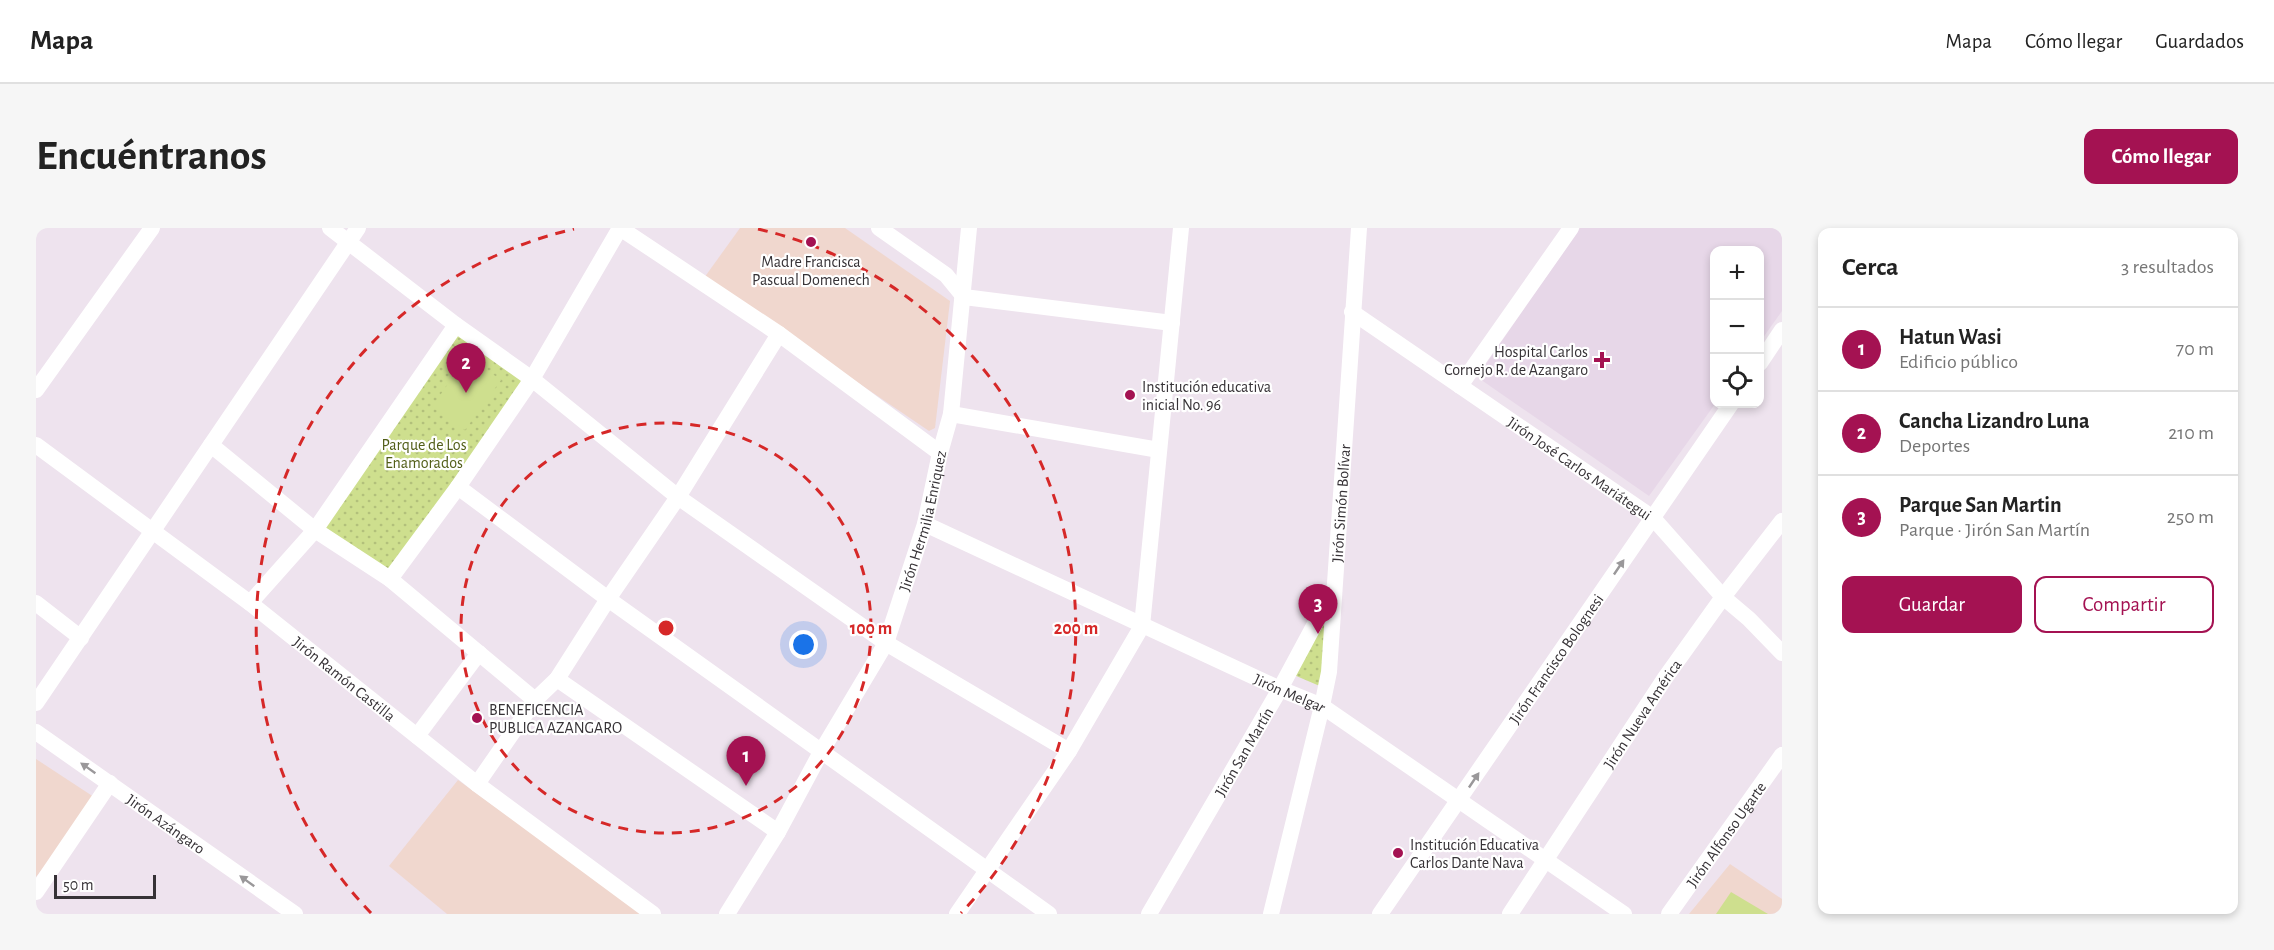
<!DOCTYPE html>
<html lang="es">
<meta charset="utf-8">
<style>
body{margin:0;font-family:"Alegreya Sans",sans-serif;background:#f6f6f6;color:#222}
.controls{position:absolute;right:18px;top:18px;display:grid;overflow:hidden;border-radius:12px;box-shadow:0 3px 9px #0003}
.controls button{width:54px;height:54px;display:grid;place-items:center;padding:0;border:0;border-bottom:2px solid #e0e0e0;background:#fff;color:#222;font:30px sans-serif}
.scale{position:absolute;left:18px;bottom:15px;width:102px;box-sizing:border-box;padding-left:6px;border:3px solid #363236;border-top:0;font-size:16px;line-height:21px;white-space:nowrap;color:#363236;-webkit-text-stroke:4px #fff;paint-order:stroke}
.you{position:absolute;left:768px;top:417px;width:21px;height:21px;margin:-15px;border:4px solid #fff;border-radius:50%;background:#1a73e8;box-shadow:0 0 0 9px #1a73e833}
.badge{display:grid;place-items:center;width:39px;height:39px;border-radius:50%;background:#a41252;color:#fff;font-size:20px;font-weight:700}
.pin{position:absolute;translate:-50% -50px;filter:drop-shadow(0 2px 3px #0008)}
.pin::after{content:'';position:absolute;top:32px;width:21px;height:18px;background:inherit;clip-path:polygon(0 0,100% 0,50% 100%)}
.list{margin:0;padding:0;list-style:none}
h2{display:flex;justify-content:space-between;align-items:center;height:78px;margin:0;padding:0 24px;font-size:26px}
h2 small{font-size:20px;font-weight:400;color:#767676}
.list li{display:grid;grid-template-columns:39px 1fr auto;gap:18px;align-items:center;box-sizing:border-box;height:84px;padding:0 24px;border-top:2px solid #e0e0e0}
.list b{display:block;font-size:22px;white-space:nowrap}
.list p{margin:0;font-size:20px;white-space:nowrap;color:#767676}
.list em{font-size:20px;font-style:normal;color:#767676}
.actions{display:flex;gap:12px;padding:18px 24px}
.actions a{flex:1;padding:14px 0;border:2px solid #a41252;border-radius:12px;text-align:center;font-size:21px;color:#a41252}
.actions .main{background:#a41252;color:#fff}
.icon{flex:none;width:33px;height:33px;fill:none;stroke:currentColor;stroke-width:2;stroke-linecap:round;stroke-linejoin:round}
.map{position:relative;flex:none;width:1746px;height:686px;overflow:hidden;border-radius:12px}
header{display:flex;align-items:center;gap:36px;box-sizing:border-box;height:84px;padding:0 30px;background:#fff;border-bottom:2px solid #e0e0e0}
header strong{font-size:28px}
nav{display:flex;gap:33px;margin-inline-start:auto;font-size:21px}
.intro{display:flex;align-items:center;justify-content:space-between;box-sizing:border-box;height:144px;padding:0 36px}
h1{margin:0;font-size:42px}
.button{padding:15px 27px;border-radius:12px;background:#a41252;color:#fff;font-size:21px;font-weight:700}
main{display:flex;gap:36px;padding:0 36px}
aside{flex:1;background:#fff;border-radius:12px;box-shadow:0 3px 9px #0003}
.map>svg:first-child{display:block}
.built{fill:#e7d7e8}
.education{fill:#f0d7ce}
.green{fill:url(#green-dots)}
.pitch{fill:#cedf8e}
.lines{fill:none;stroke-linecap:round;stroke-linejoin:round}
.minor{stroke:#fff;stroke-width:16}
.oneway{fill:#9a989a}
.ring{fill:none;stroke:#d62828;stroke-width:3;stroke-dasharray:10 8}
.poi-dot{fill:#a41252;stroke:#fff;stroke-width:2}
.labels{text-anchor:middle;stroke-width:4.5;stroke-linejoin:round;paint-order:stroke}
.poi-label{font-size:16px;fill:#363236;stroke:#fff;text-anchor:start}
.park-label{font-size:16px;fill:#525e18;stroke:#fff}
.street-label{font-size:16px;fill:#363236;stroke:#fff}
.centre{fill:#d62828;stroke:#fff;stroke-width:3}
.ring-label{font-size:18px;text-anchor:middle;font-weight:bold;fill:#d62828;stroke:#fff;stroke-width:4.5;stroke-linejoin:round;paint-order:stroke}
</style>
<header>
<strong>Mapa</strong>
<nav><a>Mapa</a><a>Cómo llegar</a><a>Guardados</a></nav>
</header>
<div class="intro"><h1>Encuéntranos</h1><a class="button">Cómo llegar</a></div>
<main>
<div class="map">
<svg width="1746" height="686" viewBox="0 0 1746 686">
<defs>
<pattern id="green-dots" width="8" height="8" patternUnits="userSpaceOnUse" patternTransform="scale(1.5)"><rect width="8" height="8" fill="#cedf8e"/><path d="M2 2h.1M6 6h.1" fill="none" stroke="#b2c07b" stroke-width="1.8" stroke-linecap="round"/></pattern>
</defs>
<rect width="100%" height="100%" fill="#eee3ee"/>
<polygon class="built" points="1544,0 1746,0 1746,83 1724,114 1724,22 1678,22 1679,176 1613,268 1441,149"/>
<g class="education">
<polygon points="704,0 809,0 914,73 899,200 893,203 668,50"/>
<polygon points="0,531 61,571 0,649"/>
<polygon points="422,552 608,686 411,686 353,638"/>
<polygon points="1694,636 1746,671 1746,686 1653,686"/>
</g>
<g class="green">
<polygon points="420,103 496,151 354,351 281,299"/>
<polygon points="1295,369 1286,459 1251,444"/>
</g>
<g class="pitch">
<polygon points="431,128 465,152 429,202 396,179"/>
<polygon points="1695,664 1732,686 1680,686"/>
</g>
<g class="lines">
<g class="minor">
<polyline points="294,0 420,97 496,151 642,269 850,415 1033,523"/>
<polyline points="584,0 743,106 904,225"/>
<polyline points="843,0 910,47 928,69 1136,95"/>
<path id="s1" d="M 1316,84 L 1617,290 L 1687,369 L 1713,391 L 1746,425"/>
<polyline points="1724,135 1746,102"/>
<polyline points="1424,158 1535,0"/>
<polyline points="0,162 116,0"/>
<polyline points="915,186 1123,222"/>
<path id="s2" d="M 0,217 L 214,375 L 441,556 L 617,686"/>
<polyline points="175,217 279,302 354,351 499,472"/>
<polyline points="422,259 572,371 1013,686"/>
<path id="s3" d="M 889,296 L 1244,461 L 1286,478 L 1588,686"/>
<polyline points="354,351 422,259 496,151 584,0"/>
<polyline points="0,375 45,410"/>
<polyline points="214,375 279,302 420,97"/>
<polyline points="521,451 742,604"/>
<polyline points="0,475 322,0"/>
<path id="s4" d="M 0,504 L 259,686"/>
<polyline points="381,508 443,425"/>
<polyline points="441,556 499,472 521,451 572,371 642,269 743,106"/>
<polyline points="0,664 74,555"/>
<path id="s5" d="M 691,686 L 742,604 L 785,524 L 850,415 L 889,296 L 904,225 L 915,186 L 933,0"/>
<polyline points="921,686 1033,523 1106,398 1145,0"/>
<path id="s6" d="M 1113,686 L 1244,461 L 1295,366"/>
<path id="s7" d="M 1235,686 L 1286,478 L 1293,444 L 1323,0"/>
<path id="s8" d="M 1344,686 L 1695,176"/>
<path id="s9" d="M 1474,686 L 1629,450 L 1687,369 L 1746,293"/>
<path id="s10" d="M 1633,686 L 1746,527"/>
</g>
</g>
<defs><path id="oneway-solid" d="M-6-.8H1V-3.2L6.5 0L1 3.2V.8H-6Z" transform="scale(1.5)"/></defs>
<g class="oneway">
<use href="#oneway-solid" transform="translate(1583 339) rotate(-56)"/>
<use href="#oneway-solid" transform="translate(52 540) rotate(-145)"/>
<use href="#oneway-solid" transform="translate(1438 552) rotate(-56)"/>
<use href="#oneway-solid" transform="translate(211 653) rotate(-144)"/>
</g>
<g class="ring">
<circle cx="630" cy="400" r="205"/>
<path d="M335 685A410 410 0 0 1 538 1M722 1A410 410 0 0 1 925 685"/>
</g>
<g class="poi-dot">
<circle cx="775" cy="14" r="6"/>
<path d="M1563 123h6v6h6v6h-6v6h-6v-6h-6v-6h6z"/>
<circle cx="1094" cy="167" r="6"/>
<circle cx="441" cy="490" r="6"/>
<circle cx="1362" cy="625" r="6"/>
</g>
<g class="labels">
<g class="poi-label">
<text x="775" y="39" text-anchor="middle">Madre Francisca<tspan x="775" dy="18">Pascual Domenech</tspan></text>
<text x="1552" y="129" text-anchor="end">Hospital Carlos<tspan x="1552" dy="18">Cornejo R. de Azangaro</tspan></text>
<text x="1106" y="164">Institución educativa<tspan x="1106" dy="18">inicial No. 96</tspan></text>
<text x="453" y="487">BENEFICENCIA<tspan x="453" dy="18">PUBLICA AZANGARO</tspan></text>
<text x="1374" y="622">Institución Educativa<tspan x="1374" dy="18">Carlos Dante Nava</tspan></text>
</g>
<g class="park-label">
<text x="388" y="222">Parque de Los<tspan x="388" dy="18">Enamorados</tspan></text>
</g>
<g class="street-label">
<text dy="6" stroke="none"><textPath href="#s1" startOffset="276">Jirón José Carlos Mariátegui</textPath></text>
<text dy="6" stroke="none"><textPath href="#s7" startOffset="418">Jirón Simón Bolívar</textPath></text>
<text dy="6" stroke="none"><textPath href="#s5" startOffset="442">Jirón Hermilia Enriquez</textPath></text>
<text dy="6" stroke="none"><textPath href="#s8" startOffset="310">Jirón Francisco Bolognesi</textPath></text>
<text dy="6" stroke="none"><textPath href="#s2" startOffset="387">Jirón Ramón Castilla</textPath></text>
<text dy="6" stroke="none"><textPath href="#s3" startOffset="402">Jirón Melgar</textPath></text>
<text dy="6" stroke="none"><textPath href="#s9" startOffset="240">Jirón Nueva América</textPath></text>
<text dy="6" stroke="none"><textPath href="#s6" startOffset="188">Jirón San Martín</textPath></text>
<text dy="6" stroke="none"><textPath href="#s4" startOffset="159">Jirón Azángaro</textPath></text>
<text dy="6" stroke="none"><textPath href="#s10" startOffset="98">Jirón Alfonso Ugarte</textPath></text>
</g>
</g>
<circle cx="630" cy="400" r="9" class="centre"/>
<g class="ring-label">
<text x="835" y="406">100 m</text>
<text x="1040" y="406">200 m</text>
</g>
</svg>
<div class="controls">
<button>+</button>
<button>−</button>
<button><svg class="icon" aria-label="locate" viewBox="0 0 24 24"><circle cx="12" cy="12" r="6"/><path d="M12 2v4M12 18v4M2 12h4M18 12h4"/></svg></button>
</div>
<div class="scale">50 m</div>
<div class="you"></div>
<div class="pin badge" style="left:710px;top:558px">1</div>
<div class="pin badge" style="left:430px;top:165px">2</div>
<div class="pin badge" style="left:1282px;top:406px">3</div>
</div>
<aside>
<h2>Cerca<small>3 resultados</small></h2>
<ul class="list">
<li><span class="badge">1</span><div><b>Hatun Wasi</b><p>Edificio público</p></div><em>70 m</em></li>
<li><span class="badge">2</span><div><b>Cancha Lizandro Luna</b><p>Deportes</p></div><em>210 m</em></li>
<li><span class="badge">3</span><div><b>Parque San Martin</b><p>Parque · Jirón San Martín</p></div><em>250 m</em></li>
</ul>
<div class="actions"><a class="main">Guardar</a><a>Compartir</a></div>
</aside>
</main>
